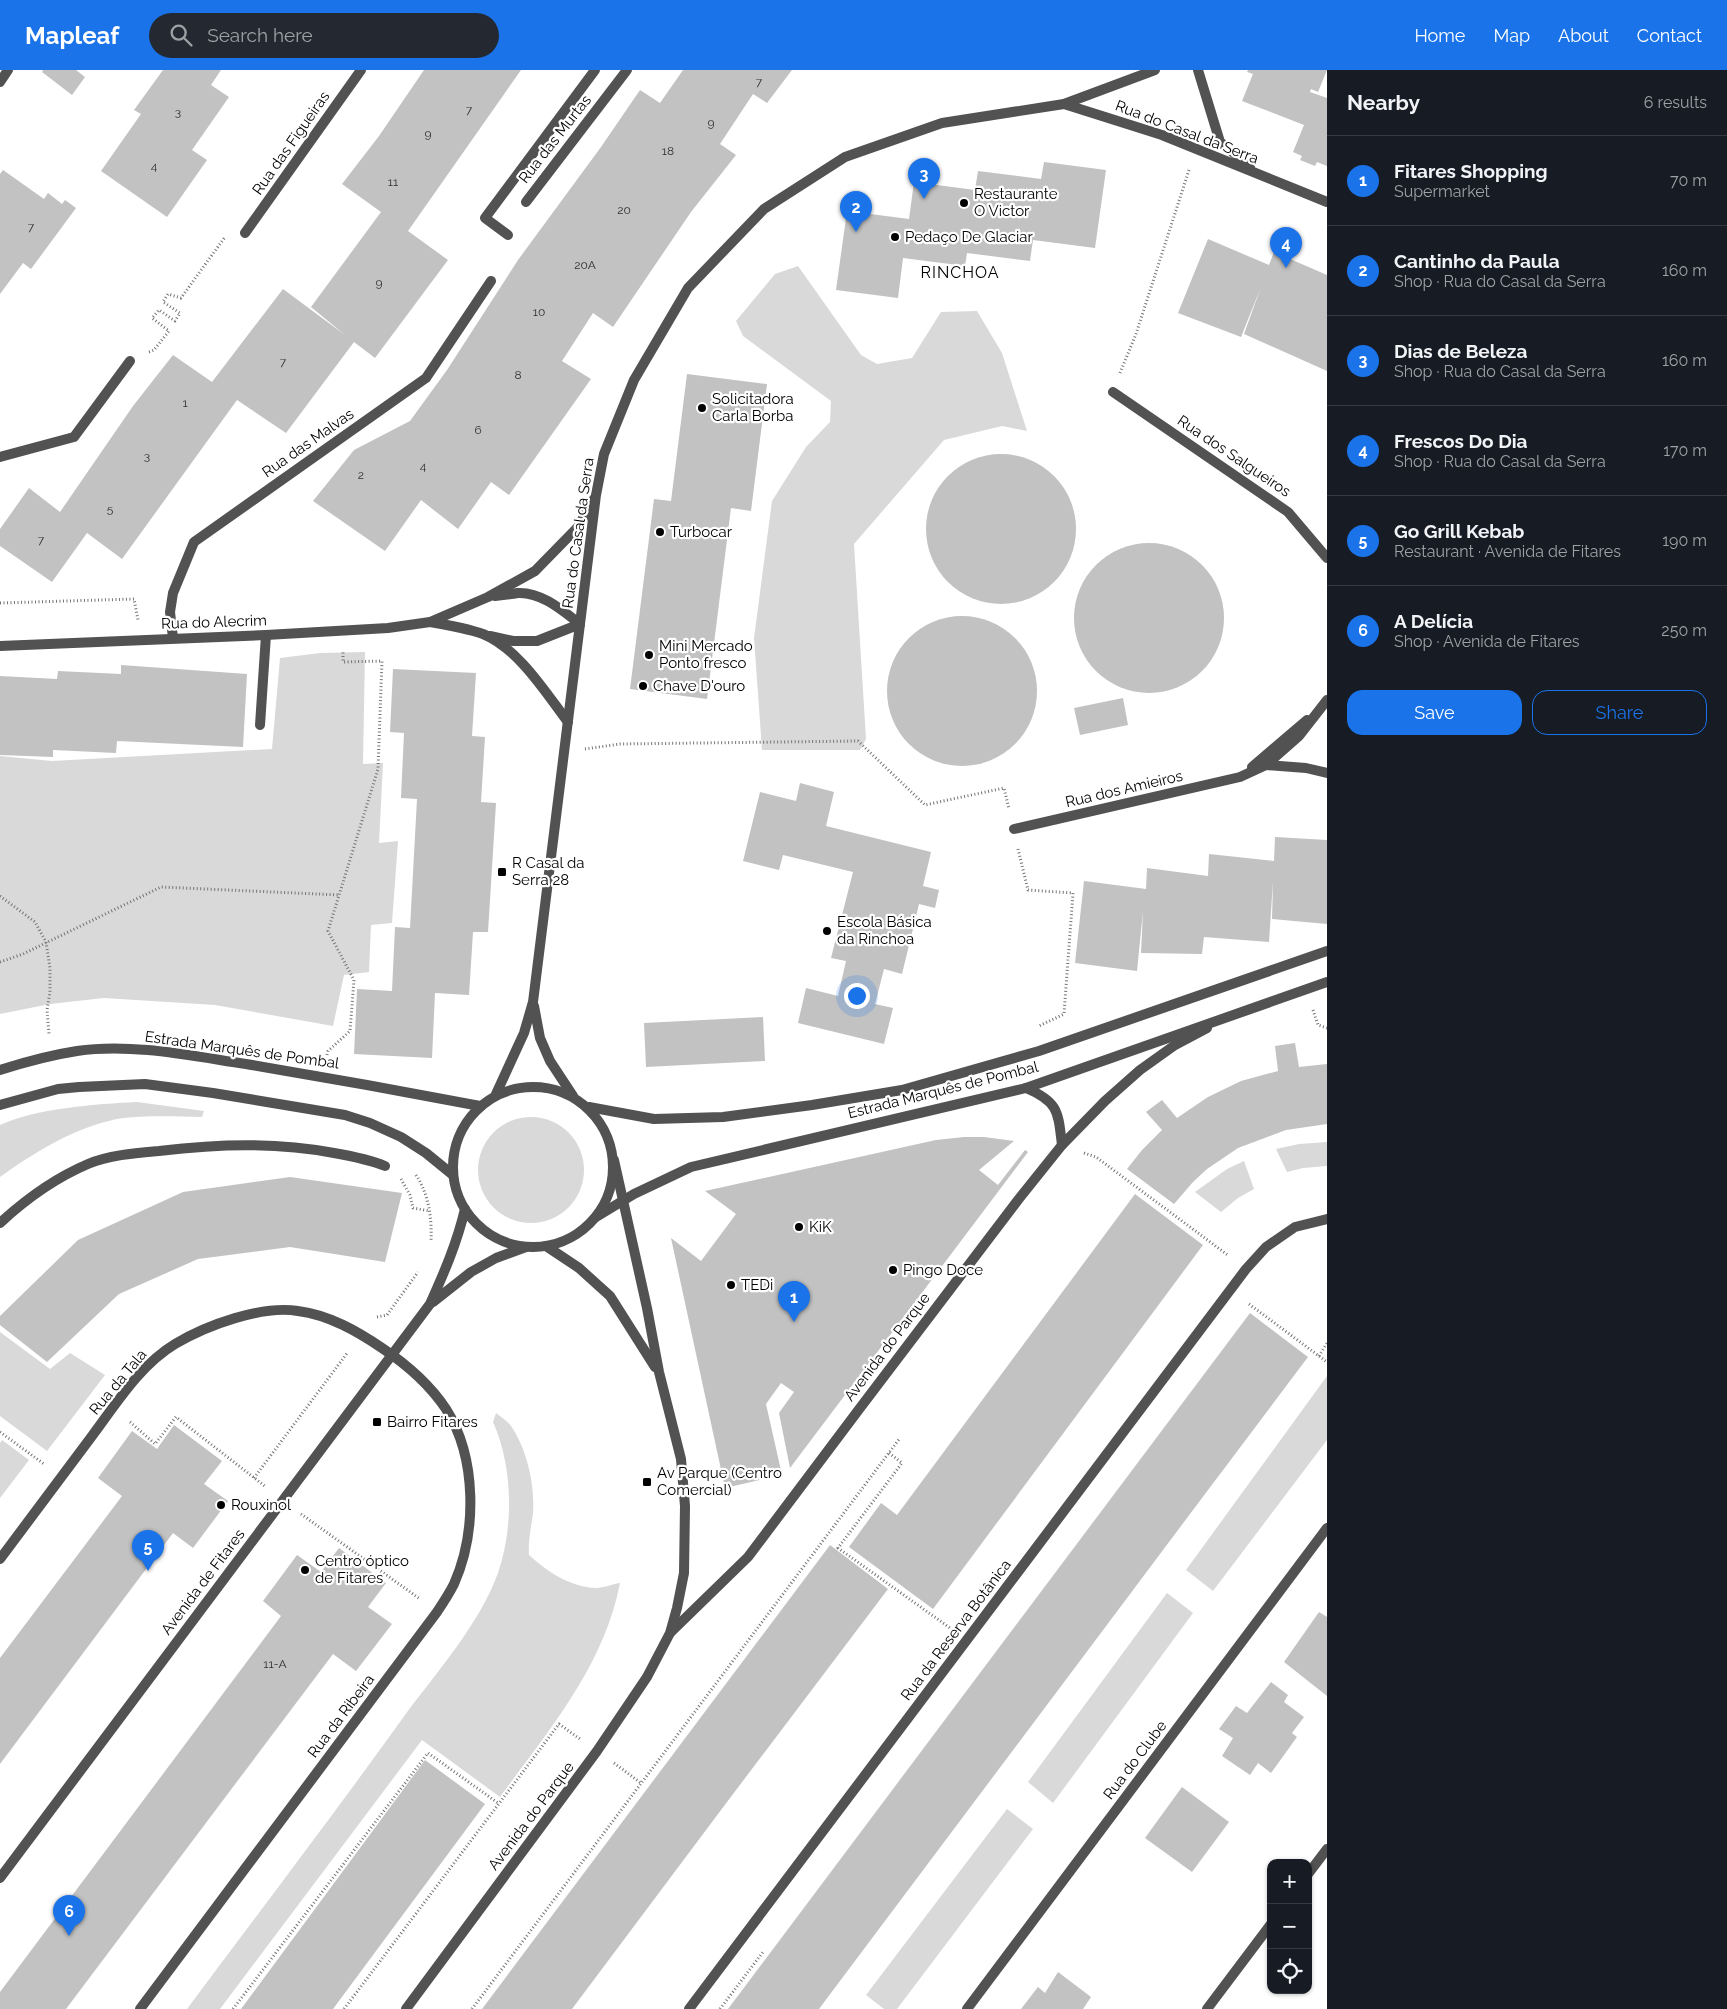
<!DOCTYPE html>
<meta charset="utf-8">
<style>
body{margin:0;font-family:Raleway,sans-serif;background:#242831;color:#f1f3f6}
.controls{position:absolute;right:15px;bottom:15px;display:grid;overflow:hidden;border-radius:10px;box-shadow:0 1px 4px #0004}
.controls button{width:45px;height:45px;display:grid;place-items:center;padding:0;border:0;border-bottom:1px solid #363941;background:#171b24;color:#f1f3f6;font:25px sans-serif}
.you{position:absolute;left:856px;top:925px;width:18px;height:18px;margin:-12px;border:4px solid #fff;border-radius:50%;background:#1a73e8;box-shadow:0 0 0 8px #1a73e833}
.badge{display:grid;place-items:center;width:32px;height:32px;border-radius:50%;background:#1a73e8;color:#fff;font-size:16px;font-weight:700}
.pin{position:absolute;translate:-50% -41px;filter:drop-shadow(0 1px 2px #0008)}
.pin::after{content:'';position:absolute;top:26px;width:18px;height:15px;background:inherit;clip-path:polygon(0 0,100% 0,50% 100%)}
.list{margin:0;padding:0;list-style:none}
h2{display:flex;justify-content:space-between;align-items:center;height:65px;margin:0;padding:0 20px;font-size:21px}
h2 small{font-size:16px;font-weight:400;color:#9ea1a6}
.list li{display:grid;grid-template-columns:32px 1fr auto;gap:15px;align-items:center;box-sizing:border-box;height:90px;padding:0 20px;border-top:1px solid #363941}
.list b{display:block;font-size:19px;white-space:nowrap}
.list p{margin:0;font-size:16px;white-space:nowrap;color:#9ea1a6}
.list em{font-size:16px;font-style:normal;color:#9ea1a6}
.actions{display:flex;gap:10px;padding:15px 20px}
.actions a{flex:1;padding:11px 0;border:1px solid #1a73e8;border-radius:15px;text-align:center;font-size:18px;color:#1a73e8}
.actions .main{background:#1a73e8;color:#fff}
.icon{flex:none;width:28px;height:28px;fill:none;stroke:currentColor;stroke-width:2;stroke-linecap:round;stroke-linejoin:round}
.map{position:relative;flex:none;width:1327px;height:1939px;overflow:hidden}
header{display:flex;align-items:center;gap:30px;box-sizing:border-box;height:70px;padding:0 25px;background:#1a73e8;color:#fff}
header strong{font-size:24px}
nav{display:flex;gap:28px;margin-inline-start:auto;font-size:18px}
.search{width:350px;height:45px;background:#242831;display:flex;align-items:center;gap:12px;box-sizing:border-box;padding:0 18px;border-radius:28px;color:#9ea1a6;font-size:19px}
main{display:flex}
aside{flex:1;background:#171b24}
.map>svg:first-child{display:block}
.green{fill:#d9d9d9}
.building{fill:#c2c2c2}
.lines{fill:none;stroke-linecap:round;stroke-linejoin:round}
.path{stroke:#747474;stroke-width:3;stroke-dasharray:1 2.5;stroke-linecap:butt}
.service{stroke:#525252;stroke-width:10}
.minor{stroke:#525252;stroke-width:10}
.tertiary{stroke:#525252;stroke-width:10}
.poi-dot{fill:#000;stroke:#fff;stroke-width:2}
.labels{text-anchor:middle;stroke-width:4.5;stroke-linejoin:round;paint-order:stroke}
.number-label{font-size:12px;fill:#303030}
.street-label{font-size:15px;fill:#000;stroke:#fff}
.poi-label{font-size:15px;fill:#000;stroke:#fff;text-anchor:start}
.neighbourhood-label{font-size:16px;letter-spacing:1px;fill:#000;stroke:#fff}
</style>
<header>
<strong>Mapleaf</strong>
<div class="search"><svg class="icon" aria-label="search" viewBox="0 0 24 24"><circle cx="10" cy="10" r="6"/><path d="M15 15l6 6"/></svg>Search here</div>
<nav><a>Home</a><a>Map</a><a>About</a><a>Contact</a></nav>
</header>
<main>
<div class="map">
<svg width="1327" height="1939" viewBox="0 0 1327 1939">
<rect width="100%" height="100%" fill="#fff"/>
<g class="green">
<polygon points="798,196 861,285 877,294 912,288 941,242 977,241 1002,283 1027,361 1002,356 944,370 854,474 866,669 860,680 762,680 754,568 772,431 806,377 830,352 831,331 743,266 736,251 775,204"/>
<polygon points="365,582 363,694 383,693 379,773 398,771 392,853 371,855 369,902 344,905 333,956 215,935 104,928 50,934 0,944 0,686 52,691 272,679 280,588 320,583"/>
<path d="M 137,1032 L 204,1041 L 202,1047 C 175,1047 135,1044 109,1051 C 71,1060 32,1084 0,1107 L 0,1055 C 37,1038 97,1034 137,1032 Z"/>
<circle cx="531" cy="1100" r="53"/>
<polygon points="1327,1072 1327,1096 1303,1098 1287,1102 1276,1079 1299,1074"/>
<polygon points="1244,1091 1254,1119 1238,1128 1221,1142 1195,1122 1227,1099"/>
<polygon points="0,1262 50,1299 70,1283 105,1305 47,1381 0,1346"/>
<polygon points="1327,1306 1327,1370 1213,1521 1186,1500"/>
<path d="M 496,1343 C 501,1347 507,1351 511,1356 C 527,1379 535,1415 533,1443 C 531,1459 528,1469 529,1485 C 548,1502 570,1517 596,1518 C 604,1518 612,1514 620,1513 C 604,1596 549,1660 500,1727 L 422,1670 L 220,1939 L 187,1939 C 260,1841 334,1744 405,1645 C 437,1602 480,1553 498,1503 C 514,1456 513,1397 493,1352 Z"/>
<polygon points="2,1370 29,1390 0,1428 0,1373"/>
<polygon points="1167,1523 1193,1543 1053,1733 1028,1712"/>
<polygon points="1007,1739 1033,1759 897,1939 884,1939 866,1925"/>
</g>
<g class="building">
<polygon points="43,0 76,0 85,7 72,25 42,2"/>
<polygon points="163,0 221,0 211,15 229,27 192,80 207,90 167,147 101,101 141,44 134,40"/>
<polygon points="424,0 521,0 408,161 448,190 375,288 354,272 286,363 237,330 122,489 87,463 52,512 0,476 0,459 29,418 60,442 133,336 173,285 212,312 283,219 345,265 311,237 381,142 342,114 379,66"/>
<polygon points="683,0 792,0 767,33 753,24 720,74 736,85 691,142 613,257 593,243 562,291 591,309 509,425 491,412 458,459 421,430 385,481 313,431 354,380 410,351 447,300 518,190 601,77 640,20 660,33"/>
<polygon points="1248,0 1327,0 1318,22 1311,19 1310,22 1327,28 1327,96 1317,92 1315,96 1300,90 1302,86 1293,82 1304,55 1242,31 1253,4 1247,2"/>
<polygon points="1044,92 1106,100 1095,178 1033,170 1030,191 967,183 965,196 903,188 898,228 836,220 847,141 909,149 914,112 975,120 978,101 1041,109"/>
<polygon points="3,100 44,129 48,123 62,134 65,130 76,138 31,199 23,193 0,224 0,104"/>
<polygon points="1208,169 1269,195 1274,182 1327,205 1327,301 1244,264 1261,217 1241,267 1178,243"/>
<polygon points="687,304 767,314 751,441 731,438 707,629 630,619 654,429 671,431"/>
<circle cx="1001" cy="459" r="75"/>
<circle cx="1149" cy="548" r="75"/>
<circle cx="962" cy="621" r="75"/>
<polygon points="121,595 247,604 243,677 117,671 116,683 53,680 53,687 0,685 0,606 57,609 58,601 121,604"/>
<polygon points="393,599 476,603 472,666 485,667 481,732 496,733 488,862 473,862 469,925 435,923 432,988 354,984 357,919 392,921 395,857 410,858 417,729 401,728 404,663 390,662"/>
<polygon points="1123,628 1128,655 1080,665 1074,638"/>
<polygon points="800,713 834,722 826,756 931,782 923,816 939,820 935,838 919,834 902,904 884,899 875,934 893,938 884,974 798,953 806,918 838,926 846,891 831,888 853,802 783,785 779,800 743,791 760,722 796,731"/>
<polygon points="1275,767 1327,770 1327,854 1272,849 1273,811 1269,872 1204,867 1202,884 1141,883 1143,841 1137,901 1075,893 1084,811 1146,819 1147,798 1208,806 1209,784 1274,791"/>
<polygon points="763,947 765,991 646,997 644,953"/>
<polygon points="1295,973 1299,997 1327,994 1327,1054 1286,1060 1238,1078 1207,1099 1193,1112 1174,1134 1127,1099 1142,1080 1162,1060 1146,1042 1162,1030 1177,1048 1208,1027 1241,1011 1278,1001 1275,976"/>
<polygon points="964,1067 984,1067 1014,1071 979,1100 998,1115 1025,1080 1028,1082 790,1398 779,1343 794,1322 781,1313 766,1334 782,1405 725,1418 671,1168 701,1191 736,1144 705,1121 936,1070"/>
<polygon points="290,1107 402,1123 385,1192 290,1177 198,1189 119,1224 47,1292 0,1255 0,1246 78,1170 183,1122"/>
<polygon points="1135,1124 1203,1175 933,1539 849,1477 881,1433 897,1445"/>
<polygon points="1250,1243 1308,1287 1202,1428 819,1939 728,1939"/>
<polygon points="174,1355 222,1391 204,1414 228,1431 193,1478 173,1463 0,1694 0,1588 122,1426 98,1408 132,1361 157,1379"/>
<polygon points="830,1475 888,1519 727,1732 572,1939 482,1939"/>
<polygon points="339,1478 386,1513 368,1537 392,1554 356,1601 333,1584 66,1939 0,1939 0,1922 281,1546 263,1531 297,1485 321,1502"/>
<polygon points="1319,1542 1327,1547 1327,1626 1284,1592"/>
<polygon points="1271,1612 1288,1625 1284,1632 1304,1647 1292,1663 1297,1667 1271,1703 1258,1693 1250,1705 1222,1686 1233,1668 1219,1659 1236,1636 1247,1643"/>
<polygon points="425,1690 485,1734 333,1939 241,1939"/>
<polygon points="1182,1717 1229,1752 1192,1802 1145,1768"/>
<polygon points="1058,1902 1091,1927 1083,1939 1021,1939 1038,1917 1045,1923"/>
</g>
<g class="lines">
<g class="path">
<polyline points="149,282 154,280 169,261 152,248 159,240 175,251 180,243 163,232 168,224 181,228 225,167"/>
<polyline points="1120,303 1136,264 1189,100"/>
<polyline points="0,533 134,529 138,550"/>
<polyline points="585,679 620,674 858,671 925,735 1004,718 1009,739"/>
<polyline points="1018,779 1028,820 1073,823 1064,944 1039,956"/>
<polyline points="0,826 35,852 46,872 50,898 50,922 47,940 49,964"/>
<polyline points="0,892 23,884 161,817 340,825"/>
<polyline points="1313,940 1318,955 1327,958"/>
<polyline points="327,985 328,981 350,961 354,910 328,861 378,699 382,591 343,592 343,581"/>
<polyline points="1084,1083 1096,1087 1229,1186"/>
<path d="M 416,1105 C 429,1125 432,1148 431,1171"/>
<polyline points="401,1109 410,1125 413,1138 430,1141"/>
<polyline points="1249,1234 1327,1292"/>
<polyline points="377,1247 387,1245 418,1202"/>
<polyline points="1319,1286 1327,1273"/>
<polyline points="130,1352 155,1374 176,1347 266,1417"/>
<polyline points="0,1362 44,1394"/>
<polyline points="889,1383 902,1393 838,1478 950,1558"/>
<polyline points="254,1408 348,1282"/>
<polyline points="301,1444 420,1529"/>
<polyline points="614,1693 641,1713"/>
<polyline points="233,1939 428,1683 498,1733"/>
<polyline points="344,1939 559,1654 580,1669"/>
<polyline points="472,1939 900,1368"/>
<polyline points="720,1939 763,1882"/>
</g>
<g class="service">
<polyline points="508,165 485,148 595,0"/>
<polyline points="260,655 266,565"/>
</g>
<g class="minor">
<polyline points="1198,0 1220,72 1250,96"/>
<polyline points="0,12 8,0"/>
<polyline points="1064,34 1155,0"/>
<polyline points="526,132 627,0"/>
<polyline points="245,163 361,0"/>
<polyline points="1113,322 1288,442 1327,488"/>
<polyline points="0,387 74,367 130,291"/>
<path d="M 495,526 C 503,525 511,524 518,523 C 542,522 563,541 580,554"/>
<path d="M 430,552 C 448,555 466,558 483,564 C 518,578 546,623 568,652"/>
<polyline points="490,566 513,571 537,571 580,554"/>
<polyline points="173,568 170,542 173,523 194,472 426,308 491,211"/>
<polyline points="0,576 266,565 388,558 430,552 488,527 535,501 578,457 594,429"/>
<polyline points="1266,695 1306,698 1327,703"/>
<polyline points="1252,697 1307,650"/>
<polyline points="1014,759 1240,707 1266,695 1299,666 1327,630"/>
<polyline points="534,936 540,968 550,991 573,1026"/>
<path d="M 1026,1018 C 1059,1032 1058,1042 1062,1075"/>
<polyline points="496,1024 524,963 533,932 596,425 604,384 634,310 688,218 764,139 845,87 942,53 1064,34 1162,65 1327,132"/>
<path d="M 0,1153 C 26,1129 55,1108 88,1094 C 109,1085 136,1083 159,1081 C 218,1074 275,1072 334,1083 C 351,1086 368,1089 385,1096"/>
<polyline points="546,1176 579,1198 610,1226 655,1297"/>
<polyline points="433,1232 471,1202 496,1188 526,1177"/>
<path d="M 0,1489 C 31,1448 61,1407 92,1366 C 116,1334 140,1295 175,1274 C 207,1255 262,1235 298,1241 C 329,1245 357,1261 382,1278 C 406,1294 430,1315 446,1339 C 477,1388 477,1462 454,1514 C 449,1524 443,1533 437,1542 L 140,1939"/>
<polyline points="671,1562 748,1487 860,1338 1018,1130 1062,1075 1105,1031 1140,1000 1175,975 1207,958"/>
<polyline points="1308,1804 1327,1779"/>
<path d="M 0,1808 L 430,1234 C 444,1203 457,1173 465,1139"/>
<polyline points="406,1939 597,1681 647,1607 670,1563 677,1538 684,1503 685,1436 681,1389 659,1302 647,1238 614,1090"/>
<polyline points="689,1939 1246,1199 1266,1177 1295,1157 1327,1149"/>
<polyline points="967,1939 1327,1458"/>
<polyline points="1207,1939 1271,1854"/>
</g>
<g class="tertiary">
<path d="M 0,1000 C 25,992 51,985 77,981 C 132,973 192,986 246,994 C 324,1007 402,1021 480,1036"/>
<circle cx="533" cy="1097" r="80"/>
<polyline points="0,1035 58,1019 79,1017 145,1014 213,1023 345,1045 370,1053 401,1067 426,1083 453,1105"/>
<polyline points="589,1037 654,1049 723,1047 812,1035 902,1020 1039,981 1327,881"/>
<polyline points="596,1147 634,1124 691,1097 1026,1018 1327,912"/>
</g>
</g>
<g class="poi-dot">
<circle cx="964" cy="133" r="5"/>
<circle cx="895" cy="167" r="5"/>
<circle cx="702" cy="338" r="5"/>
<circle cx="660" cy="462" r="5"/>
<circle cx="649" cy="585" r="5"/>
<circle cx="643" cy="616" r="5"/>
<rect x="497" y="797" width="10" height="10" rx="2.5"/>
<circle cx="827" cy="861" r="5"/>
<circle cx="799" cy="1157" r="5"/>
<circle cx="893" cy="1200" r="5"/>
<circle cx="731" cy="1215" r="5"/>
<rect x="372" y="1347" width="10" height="10" rx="2.5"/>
<rect x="642" y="1407" width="10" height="10" rx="2.5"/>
<circle cx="221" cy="1435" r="5"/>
<circle cx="305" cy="1500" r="5"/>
</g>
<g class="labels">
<g class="number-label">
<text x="759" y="16">7</text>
<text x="469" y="44">7</text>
<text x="178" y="46">3</text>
<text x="711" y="57">9</text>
<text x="428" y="68">9</text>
<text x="668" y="85">18</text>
<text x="154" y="100">4</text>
<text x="393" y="116">11</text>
<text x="624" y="144">20</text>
<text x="31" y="161">7</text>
<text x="585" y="199">20A</text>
<text x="379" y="217">9</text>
<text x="539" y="246">10</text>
<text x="283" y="296">7</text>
<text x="518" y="309">8</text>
<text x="185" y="337">1</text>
<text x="478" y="364">6</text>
<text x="147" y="390">3</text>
<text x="423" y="400">4</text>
<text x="361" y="409">2</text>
<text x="110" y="443">5</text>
<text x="41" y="474">7</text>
<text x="275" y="1598">11-A</text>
</g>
<g class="street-label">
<text transform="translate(1187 62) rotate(21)" y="5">Rua do Casal da Serra</text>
<text transform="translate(555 69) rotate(-52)" y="5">Rua das Murtas</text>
<text transform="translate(291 73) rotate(-55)" y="5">Rua das Figueiras</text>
<text transform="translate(308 373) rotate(-35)" y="5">Rua das Malvas</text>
<text transform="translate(1234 386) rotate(34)" y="5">Rua dos Salgueiros</text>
<text transform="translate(578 463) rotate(-82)" y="5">Rua do Casal da Serra</text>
<text transform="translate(214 552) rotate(-2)" y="5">Rua do Alecrim</text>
<text transform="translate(1124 719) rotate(-13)" y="5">Rua dos Amieiros</text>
<text transform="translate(242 980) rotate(8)" y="5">Estrada Marquês de Pombal</text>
<text transform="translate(943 1020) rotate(-14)" y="5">Estrada Marquês de Pombal</text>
<text transform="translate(887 1277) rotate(-53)" y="5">Avenida do Parque</text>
<text transform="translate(118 1312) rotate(-50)" y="5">Rua da Tala</text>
<text transform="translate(203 1512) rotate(-53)" y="5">Avenida de Fitares</text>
<text transform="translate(956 1560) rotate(-53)" y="5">Rua da Reserva Botânica</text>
<text transform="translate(341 1646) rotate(-53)" y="5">Rua da Ribeira</text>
<text transform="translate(1135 1690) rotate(-53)" y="5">Rua do Clube</text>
<text transform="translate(531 1746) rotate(-53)" y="5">Avenida do Parque</text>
</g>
<g class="poi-label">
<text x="974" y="129">Restaurante<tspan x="974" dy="17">O Victor</tspan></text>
<text x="905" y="172">Pedaço De Glaciar</text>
<text x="712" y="334">Solicitadora<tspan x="712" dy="17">Carla Borba</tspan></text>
<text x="670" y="467">Turbocar</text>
<text x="659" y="581">Mini Mercado<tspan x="659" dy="17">Ponto fresco</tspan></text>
<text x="653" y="621">Chave D'ouro</text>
<text x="512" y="798">R Casal da<tspan x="512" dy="17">Serra 28</tspan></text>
<text x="837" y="857">Escola Básica<tspan x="837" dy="17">da Rinchoa</tspan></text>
<text x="809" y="1162">KiK</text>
<text x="903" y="1205">Pingo Doce</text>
<text x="741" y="1220">TEDi</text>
<text x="387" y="1357">Bairro Fitares</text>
<text x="657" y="1408">Av Parque (Centro<tspan x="657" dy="17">Comercial)</tspan></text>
<text x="231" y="1440">Rouxinol</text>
<text x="315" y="1496">Centro óptico<tspan x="315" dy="17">de Fitares</tspan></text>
</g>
<g class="neighbourhood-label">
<text x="960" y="208">RINCHOA</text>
</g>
</g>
</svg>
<div class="controls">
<button>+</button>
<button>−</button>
<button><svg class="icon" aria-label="locate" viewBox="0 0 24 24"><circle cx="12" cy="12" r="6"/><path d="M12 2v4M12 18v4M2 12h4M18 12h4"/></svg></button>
</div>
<div class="you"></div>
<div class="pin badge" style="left:794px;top:1252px">1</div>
<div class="pin badge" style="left:856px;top:162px">2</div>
<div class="pin badge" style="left:924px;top:129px">3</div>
<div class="pin badge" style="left:1286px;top:198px">4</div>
<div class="pin badge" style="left:148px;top:1501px">5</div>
<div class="pin badge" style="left:69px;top:1866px">6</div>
</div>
<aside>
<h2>Nearby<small>6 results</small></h2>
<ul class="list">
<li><span class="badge">1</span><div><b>Fitares Shopping</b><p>Supermarket</p></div><em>70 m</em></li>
<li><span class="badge">2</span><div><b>Cantinho da Paula</b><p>Shop · Rua do Casal da Serra</p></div><em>160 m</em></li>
<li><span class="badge">3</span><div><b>Dias de Beleza</b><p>Shop · Rua do Casal da Serra</p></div><em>160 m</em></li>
<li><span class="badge">4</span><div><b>Frescos Do Dia</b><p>Shop · Rua do Casal da Serra</p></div><em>170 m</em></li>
<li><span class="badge">5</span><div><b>Go Grill Kebab</b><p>Restaurant · Avenida de Fitares</p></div><em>190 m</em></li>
<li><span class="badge">6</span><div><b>A Delícia</b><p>Shop · Avenida de Fitares</p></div><em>250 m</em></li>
</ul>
<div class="actions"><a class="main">Save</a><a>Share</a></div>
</aside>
</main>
